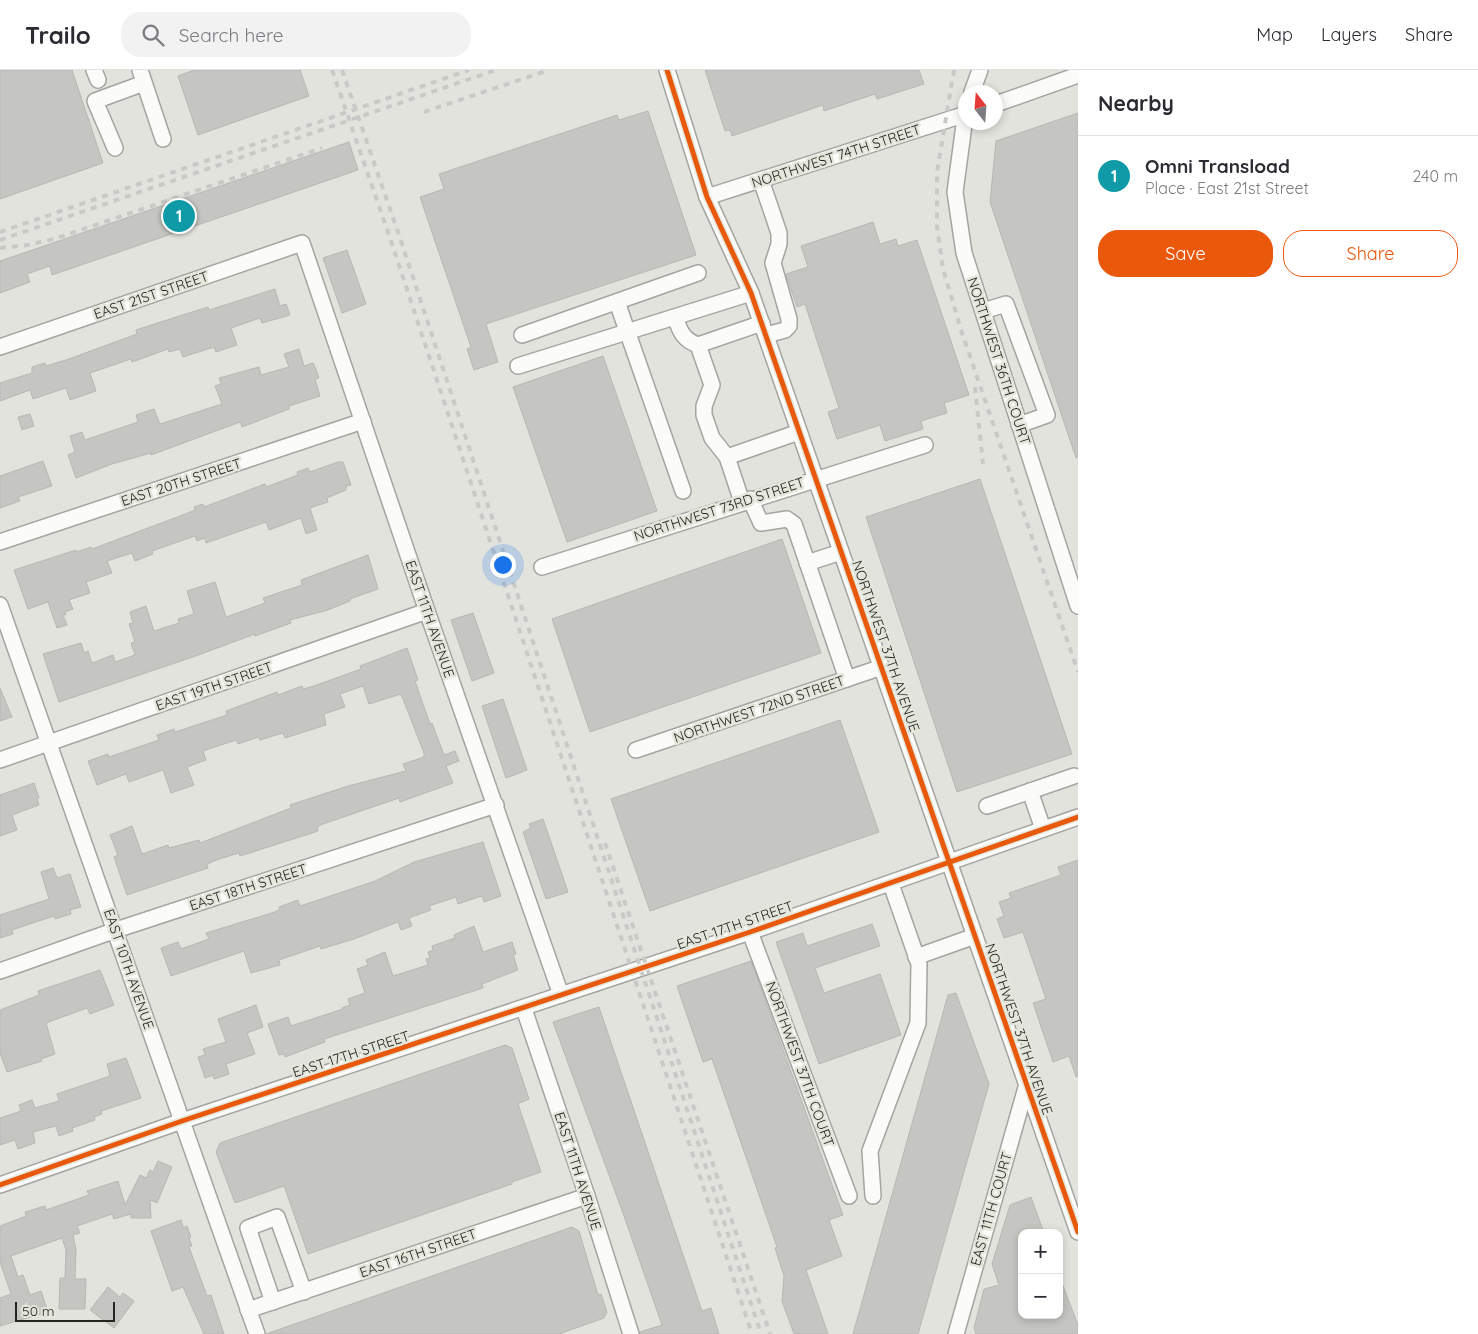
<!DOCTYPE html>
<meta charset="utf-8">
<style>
body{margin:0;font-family:Quicksand,sans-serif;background:#f2f2f3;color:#2b2b33}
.controls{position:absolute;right:15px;bottom:15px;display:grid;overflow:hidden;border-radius:10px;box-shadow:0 2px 8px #0003}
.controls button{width:45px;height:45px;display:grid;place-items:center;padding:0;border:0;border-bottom:1px solid #e1e1e2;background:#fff;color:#2b2b33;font:25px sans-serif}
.compass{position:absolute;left:958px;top:15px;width:45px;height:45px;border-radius:50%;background:#fff;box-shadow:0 2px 8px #0003;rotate:343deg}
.scale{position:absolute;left:15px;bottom:12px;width:100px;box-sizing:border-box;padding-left:5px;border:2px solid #242521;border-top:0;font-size:14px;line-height:18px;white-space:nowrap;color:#242521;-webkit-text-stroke:4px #e4e6db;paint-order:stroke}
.you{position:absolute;left:502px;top:494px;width:18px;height:18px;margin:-12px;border:4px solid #fff;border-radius:50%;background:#1a73e8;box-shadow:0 0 0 8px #1a73e833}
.badge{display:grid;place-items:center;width:32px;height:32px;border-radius:50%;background:#ea580c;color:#fff;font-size:16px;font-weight:700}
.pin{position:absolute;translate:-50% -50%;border:2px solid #fff;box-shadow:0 1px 5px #0006}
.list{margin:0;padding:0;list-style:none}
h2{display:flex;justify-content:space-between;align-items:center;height:65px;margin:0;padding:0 20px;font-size:21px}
h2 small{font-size:16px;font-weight:400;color:#7c7c81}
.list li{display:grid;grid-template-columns:32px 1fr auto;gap:15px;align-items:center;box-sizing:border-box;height:80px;padding:0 20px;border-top:1px solid #e1e1e2}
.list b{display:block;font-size:19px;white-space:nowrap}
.list p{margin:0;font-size:16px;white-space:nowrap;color:#7c7c81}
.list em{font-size:16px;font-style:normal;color:#7c7c81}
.actions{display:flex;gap:10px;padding:15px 20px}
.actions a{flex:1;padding:11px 0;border:1px solid #ea580c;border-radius:20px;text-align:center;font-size:18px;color:#ea580c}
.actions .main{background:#ea580c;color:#fff}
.icon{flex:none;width:28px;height:28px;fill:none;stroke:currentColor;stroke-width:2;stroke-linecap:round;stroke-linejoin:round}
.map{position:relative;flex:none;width:1078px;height:1264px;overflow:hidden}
header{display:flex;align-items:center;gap:30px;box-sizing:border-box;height:70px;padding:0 25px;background:#fff;border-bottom:1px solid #e1e1e2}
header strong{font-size:24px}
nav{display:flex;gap:28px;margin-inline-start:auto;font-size:18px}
.search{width:350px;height:45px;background:#f2f2f3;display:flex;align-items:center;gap:12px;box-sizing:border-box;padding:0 18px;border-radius:20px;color:#7c7c81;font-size:19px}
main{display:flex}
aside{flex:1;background:#fff}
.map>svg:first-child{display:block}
.building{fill:#c5c5c1;stroke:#b7b8b3}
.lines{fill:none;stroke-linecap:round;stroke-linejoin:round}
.minor-casing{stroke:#a4a4a0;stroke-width:18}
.minor{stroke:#fbfbfa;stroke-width:15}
.rail{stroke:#c9c9c8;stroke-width:4;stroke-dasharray:6 6;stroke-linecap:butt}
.cycleway-casing{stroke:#e4e6db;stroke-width:8}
.cycleway{stroke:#e8590c;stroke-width:5}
.labels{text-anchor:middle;stroke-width:5;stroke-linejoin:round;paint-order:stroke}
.street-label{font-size:14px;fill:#242521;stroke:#e4e6db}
</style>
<header>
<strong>Trailo</strong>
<div class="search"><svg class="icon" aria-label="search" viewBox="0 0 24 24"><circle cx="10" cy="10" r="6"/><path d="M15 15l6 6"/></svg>Search here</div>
<nav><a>Map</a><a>Layers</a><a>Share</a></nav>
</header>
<main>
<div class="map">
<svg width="1078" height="1264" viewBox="0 0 1078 1264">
<rect width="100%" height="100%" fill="#e3e3de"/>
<g class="building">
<polygon points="0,0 72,0 103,93 0,129"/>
<polygon points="194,0 300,0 309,26 198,65 178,6"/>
<polygon points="705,0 919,0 924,14 877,29 875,24 824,41 823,35 732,66 730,60 725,61"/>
<polygon points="648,41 696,185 486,254 498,292 474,300 467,279 471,277 420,127 444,119 439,104 617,45 619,50"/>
<polygon points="1078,43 1078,387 1076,388 990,132 996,71"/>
<polygon points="349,72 358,100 52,205 50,196 27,204 30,212 0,223 0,191"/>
<polygon points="873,152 880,174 896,169 898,176 917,170 969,325 944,333 947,343 921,351 923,359 885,371 880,355 837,369 828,342 839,338 805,234 797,237 786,204 808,197 801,176"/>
<polygon points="347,180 366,234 342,243 323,188"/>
<polygon points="275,219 280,236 286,234 290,245 262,253 260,248 231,258 237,275 216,282 214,277 183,287 180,279 169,282 168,279 132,292 131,289 90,303 96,321 70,330 66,318 33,329 30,320 0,331 0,313 32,303 32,297 45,293 46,296 66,290 137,264 136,260 148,256 208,237 209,240"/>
<polygon points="299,279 304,296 313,293 315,297 319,308 315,309 320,326 289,336 289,339 242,357 240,352 151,385 151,383 112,394 76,408 68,385 75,382 70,366 82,362 85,370 138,352 136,345 154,339 160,354 222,334 215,316 221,314 219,308 259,297 261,305 289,297 284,284"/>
<polygon points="603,286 657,441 567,472 513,317"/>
<polygon points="30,344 34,356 22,360 18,347"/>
<polygon points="43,391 52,416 18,427 20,431 0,438 0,406"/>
<polygon points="338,392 343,392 351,415 346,416 346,420 327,428 328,432 310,438 317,460 306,464 301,448 269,460 266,452 206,473 205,468 197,471 195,466 152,481 153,484 135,491 132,483 107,491 112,503 86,512 90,523 69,530 73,539 65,542 66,545 63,545 67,555 57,558 48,532 28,539 14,500 76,480 76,482 91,477 92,479 188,443 195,440 194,437 203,434 204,437 265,414 266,417 298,405 297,402 308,398 310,402"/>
<polygon points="980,409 1072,684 957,722 866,447"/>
<polygon points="782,469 821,583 590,662 552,549"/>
<polygon points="368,485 378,519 350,529 350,531 328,540 290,550 291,553 255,566 255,564 193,587 59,632 43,584 81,573 84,583 88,581 92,593 113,585 115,592 135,585 131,573 135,572 129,554 133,553 130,542 146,536 154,561 179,553 178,549 194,544 187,521 215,512 226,547 265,533 263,528 302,515 301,510"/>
<polygon points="473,543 494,603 472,611 451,550"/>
<polygon points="407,578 418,610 415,611 430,654 432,653 444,685 455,681 459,691 446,696 453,713 400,732 399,728 323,754 317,757 318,761 306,765 240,786 239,783 219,789 207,794 208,798 127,825 114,787 118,785 110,765 132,756 142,784 168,775 169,778 199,770 200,773 291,738 290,735 348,716 406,701 403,694 424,687 424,683 401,624 369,634 363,616 340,624 345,637 324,644 326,655 285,668 283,663 260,670 259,667 238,674 236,670 203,681 206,690 187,697 194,715 171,723 163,700 129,712 126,704 97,715 88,691 108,684 109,687 159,670 157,665 174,659 175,662 227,645 226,641 277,622 278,625 302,616 303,619 314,616 361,599 360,596"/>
<polygon points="0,618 12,647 0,651"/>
<polygon points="503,629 527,700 506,708 482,636"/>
<polygon points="840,650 879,762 650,841 611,729"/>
<polygon points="34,713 39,728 37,729 39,735 12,745 17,760 0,766 0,725"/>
<polygon points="543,749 568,822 546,829 523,762 531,758 529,754"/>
<polygon points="483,772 501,826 484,832 482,826 458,834 456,827 429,836 431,840 409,848 412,856 401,860 398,852 354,869 321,879 320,876 279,890 280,895 251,903 244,881 171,906 161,878 178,872 181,879 209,869 206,863 275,842 280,839 279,837 298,830 300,836 375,811 414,792"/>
<polygon points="1078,790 1078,1006 1076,1007 1069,986 1053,992 1033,933 1046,929 1023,862 1004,868 997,849 1004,846 999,832 1011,828 1009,823 1061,805 1058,797"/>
<polygon points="53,798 57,808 70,804 81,837 70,840 71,844 55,849 54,846 12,860 13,864 0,868 0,845 49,829 41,802"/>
<polygon points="872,854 880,876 815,898 824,923 880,904 901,965 819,994 776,872 803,863 807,876"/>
<polygon points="474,856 483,882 512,872 516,884 513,885 518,900 482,914 483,918 324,969 325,972 285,987 284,984 279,985 268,954 288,947 291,956 343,939 342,938 350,935 348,929 365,923 357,899 368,895 366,890 385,882 393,906 428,895 426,889 430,888 428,882 433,880 432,876 455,868 454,865"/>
<polygon points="751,891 843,1145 829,1150 842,1186 806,1200 828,1264 794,1264 782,1231 784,1206 775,1178 777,1177 712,989 703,992 677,916"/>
<polygon points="100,900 114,935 90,944 87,938 46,953 55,984 41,989 42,991 7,1002 0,983 0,940 39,925 38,921"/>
<polygon points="956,923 989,1014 918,1264 853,1264 948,925"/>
<polygon points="256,935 263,957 247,963 255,984 226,994 229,1004 214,1009 213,1005 205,1008 198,987 205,985 203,979 226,972 218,949"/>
<polygon points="599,937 702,1241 711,1238 719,1264 640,1264 640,1262 662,1255 624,1146 553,952"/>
<polygon points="505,975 512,978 529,1029 518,1034 541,1102 512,1112 512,1114 308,1184 284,1116 235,1133 216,1082 220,1073"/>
<polygon points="126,988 141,1028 101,1041 102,1044 94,1047 95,1050 72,1058 73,1061 59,1066 56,1056 33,1062 35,1073 18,1079 15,1070 0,1075 0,1048 21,1041 19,1035 32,1030 35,1038 59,1031 57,1024 110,1006 107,994"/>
<polygon points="158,1091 172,1097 157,1133 150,1130 151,1148 131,1148 131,1144 114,1149 112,1144 77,1156 80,1163 73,1165 76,1180 75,1209 86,1209 85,1239 59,1239 60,1208 65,1208 66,1180 62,1168 11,1186 18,1207 23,1205 30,1225 41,1221 48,1242 0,1256 0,1228 11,1224 0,1192 0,1156 26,1146 25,1142 45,1136 46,1140 89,1125 87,1121 118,1111 125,1135 140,1105 146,1108 150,1100 153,1102"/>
<polygon points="1031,1127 1044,1163 1022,1163 1022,1245 1059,1245 1060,1208 1078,1255 1078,1264 976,1264 974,1258 984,1219 999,1215 992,1194 1010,1135"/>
<polygon points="181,1150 183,1158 187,1156 191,1167 189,1168 192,1176 189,1177 207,1226 211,1225 224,1264 204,1264 183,1217 172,1221 151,1161"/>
<polygon points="572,1157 579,1161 598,1225 601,1224 607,1242 604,1248 559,1264 266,1264"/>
<polygon points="108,1217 120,1227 123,1223 134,1231 114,1258 90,1240"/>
</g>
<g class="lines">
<g class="minor-casing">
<g id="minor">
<polyline points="94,0 98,10"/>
<polyline points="140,0 163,69"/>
<polyline points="667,0 707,127 751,223 1078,1162"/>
<polyline points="972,22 980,0"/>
<polyline points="996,34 1078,5"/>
<polyline points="966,40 955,122 964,183 1078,536"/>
<polyline points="115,78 95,31 144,13"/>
<polyline points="761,110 779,163 779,174 773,193 789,249 789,256 785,260 766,265"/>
<polyline points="707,127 966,44"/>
<polyline points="617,232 683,421"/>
<polyline points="983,241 1006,234 1047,345 1019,355"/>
<path d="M 675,247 C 680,261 683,270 698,275 L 762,253"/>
<polyline points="522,265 698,203"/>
<polyline points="698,275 712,315 704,336 704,345 712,368 727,387 742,432"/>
<polyline points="0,277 302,173 427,541 561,925"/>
<polyline points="518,296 751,223"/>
<polyline points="727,387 799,362"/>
<polyline points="750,429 761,453 787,449 794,454 847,609"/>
<polyline points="0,472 363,351"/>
<polyline points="807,493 841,482"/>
<polyline points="542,497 925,375"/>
<polyline points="0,535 257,1264"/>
<polyline points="636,680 882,597"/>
<polyline points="0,690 427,541"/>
<polyline points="1030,721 1043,759"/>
<polyline points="987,736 1074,706"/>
<polyline points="750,862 849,1126"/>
<polyline points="916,887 975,866"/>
<polyline points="0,901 116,860 496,735"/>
<polyline points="524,939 587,1126 631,1264"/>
<polyline points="0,1115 182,1051 750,862 1078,747"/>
<polyline points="873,1126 870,1081 918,953 919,894 891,814"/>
<polyline points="273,1232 248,1158 277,1147 304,1222"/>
<polyline points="248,1240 587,1126"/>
<polyline points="956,1264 1027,1014"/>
</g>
</g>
<use href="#minor" class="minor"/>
<g class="rail">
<polyline points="332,0 390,168 752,1264"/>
<polyline points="342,0 399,165 761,1264"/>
<polyline points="954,0 937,102 937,156 943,199 962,263 1078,602"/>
<polyline points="424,42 549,0"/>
<polyline points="0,162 469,0"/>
<polyline points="0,170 496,0"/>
<polyline points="0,178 28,175 57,168 322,78"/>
<polyline points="975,317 983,394"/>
<polyline points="605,773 770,1264"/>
</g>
<g class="cycleway-casing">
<g id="cycleway">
<polyline points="667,0 707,127 751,223 1078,1162"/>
<polyline points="0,1115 182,1051 750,862 1078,747"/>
</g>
</g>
<use href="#cycleway" class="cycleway"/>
</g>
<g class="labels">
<g class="street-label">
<text transform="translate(836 86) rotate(-18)" y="5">NORTHWEST 74TH STREET</text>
<text transform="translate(151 225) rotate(-19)" y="5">EAST 21ST STREET</text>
<text transform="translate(999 291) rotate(72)" y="5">NORTHWEST 36TH COURT</text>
<text transform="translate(181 412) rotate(-18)" y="5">EAST 20TH STREET</text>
<text transform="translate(719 439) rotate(-18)" y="5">NORTHWEST 73RD STREET</text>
<text transform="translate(430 549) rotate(71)" y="5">EAST 11TH AVENUE</text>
<text transform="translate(886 576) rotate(71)" y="5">NORTHWEST 37TH AVENUE</text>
<text transform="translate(214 616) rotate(-19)" y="5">EAST 19TH STREET</text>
<text transform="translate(759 639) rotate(-19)" y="5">NORTHWEST 72ND STREET</text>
<text transform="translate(248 817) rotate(-18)" y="5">EAST 18TH STREET</text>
<text transform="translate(735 855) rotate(-19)" y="5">EAST 17TH STREET</text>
<text transform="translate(129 899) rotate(71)" y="5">EAST 10TH AVENUE</text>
<text transform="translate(1019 959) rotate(71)" y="5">NORTHWEST 37TH AVENUE</text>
<text transform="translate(351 984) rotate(-18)" y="5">EAST 17TH STREET</text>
<text transform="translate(800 994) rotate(70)" y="5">NORTHWEST 37TH COURT</text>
<text transform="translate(578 1101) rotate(72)" y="5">EAST 11TH AVENUE</text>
<text transform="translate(991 1139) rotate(-74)" y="5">EAST 11TH COURT</text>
<text transform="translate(418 1183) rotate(-19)" y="5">EAST 16TH STREET</text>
</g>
</g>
</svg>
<div class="controls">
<button>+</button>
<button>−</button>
</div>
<svg class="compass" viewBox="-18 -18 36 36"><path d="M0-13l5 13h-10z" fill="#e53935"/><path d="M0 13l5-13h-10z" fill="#7c7c81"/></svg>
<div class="scale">50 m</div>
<div class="you"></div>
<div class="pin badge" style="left:179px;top:146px;background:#0f9aa8">1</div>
</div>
<aside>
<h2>Nearby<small></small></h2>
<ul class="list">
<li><span class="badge" style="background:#0f9aa8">1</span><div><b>Omni Transload</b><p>Place · East 21st Street</p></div><em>240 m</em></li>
</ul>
<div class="actions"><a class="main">Save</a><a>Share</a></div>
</aside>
</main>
